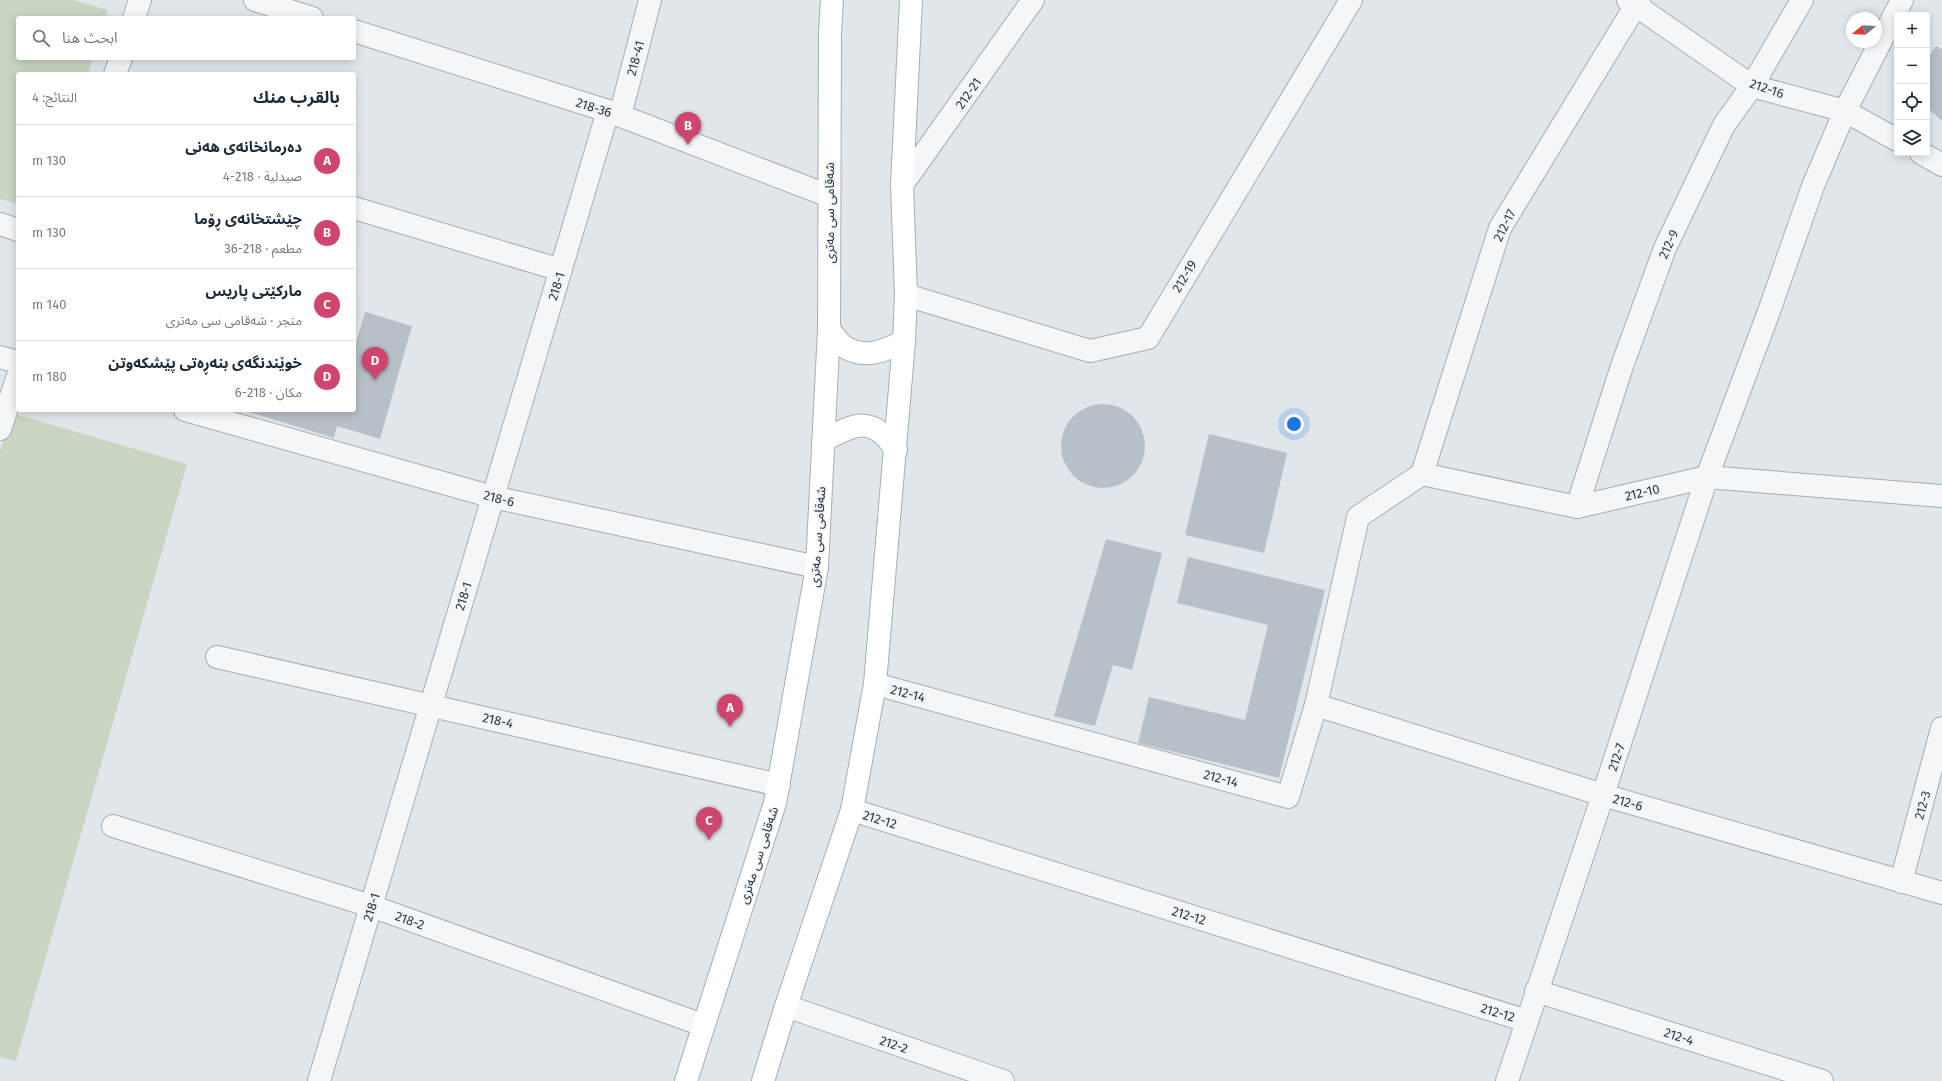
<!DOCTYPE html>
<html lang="ar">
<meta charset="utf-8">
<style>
body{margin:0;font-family:"Fira Sans","Noto Sans Arabic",sans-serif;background:#f6f6f7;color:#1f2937;direction:rtl}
.controls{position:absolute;right:12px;top:12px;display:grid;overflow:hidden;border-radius:4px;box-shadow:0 2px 10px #0003}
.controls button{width:36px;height:36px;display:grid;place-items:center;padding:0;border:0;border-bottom:1px solid #e0e1e3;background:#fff;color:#1f2937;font:20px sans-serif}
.compass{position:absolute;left:1846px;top:12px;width:36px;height:36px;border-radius:50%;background:#fff;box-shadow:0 2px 10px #0003;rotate:252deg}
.you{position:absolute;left:1294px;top:424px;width:14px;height:14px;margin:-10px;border:3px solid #fff;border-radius:50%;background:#1a73e8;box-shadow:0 0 0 6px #1a73e833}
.badge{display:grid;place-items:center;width:26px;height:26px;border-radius:50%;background:#d0456d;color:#fff;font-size:13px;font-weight:700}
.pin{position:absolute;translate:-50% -33px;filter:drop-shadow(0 1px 2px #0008)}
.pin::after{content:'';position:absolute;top:21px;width:14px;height:12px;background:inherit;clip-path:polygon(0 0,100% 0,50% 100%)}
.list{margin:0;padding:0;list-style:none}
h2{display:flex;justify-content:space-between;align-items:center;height:52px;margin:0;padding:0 16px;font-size:17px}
h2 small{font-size:13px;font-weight:400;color:#747a83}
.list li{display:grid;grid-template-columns:26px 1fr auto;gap:12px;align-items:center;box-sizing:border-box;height:72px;padding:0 16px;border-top:1px solid #e0e1e3}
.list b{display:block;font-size:15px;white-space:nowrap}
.list p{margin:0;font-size:13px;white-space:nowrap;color:#747a83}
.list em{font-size:13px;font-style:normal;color:#747a83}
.icon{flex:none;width:22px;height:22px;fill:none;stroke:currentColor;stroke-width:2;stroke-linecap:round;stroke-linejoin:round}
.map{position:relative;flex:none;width:1942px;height:1081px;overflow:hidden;direction:ltr}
.search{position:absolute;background:#fff;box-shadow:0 2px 10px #0003;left:16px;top:16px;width:340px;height:44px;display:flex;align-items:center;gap:10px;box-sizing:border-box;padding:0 14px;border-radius:4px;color:#747a83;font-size:15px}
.panel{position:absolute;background:#fff;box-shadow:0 2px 10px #0003;left:16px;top:72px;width:340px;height:340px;border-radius:4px;direction:rtl}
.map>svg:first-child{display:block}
.green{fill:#c9d4c2}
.building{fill:#b8c0c7}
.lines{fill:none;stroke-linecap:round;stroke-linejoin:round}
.street-casing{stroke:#a6adb4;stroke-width:24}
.secondary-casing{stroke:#a6adb4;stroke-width:24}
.street{stroke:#f4f6f8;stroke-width:22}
.secondary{stroke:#fff;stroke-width:22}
.labels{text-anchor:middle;stroke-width:3;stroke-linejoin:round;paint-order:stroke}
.street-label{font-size:13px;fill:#293542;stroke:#f1f4f7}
</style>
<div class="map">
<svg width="1942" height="1081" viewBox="0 0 1942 1081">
<rect width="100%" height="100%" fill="#e1e6ea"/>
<g class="green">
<polygon points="0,0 73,0 108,10 105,18 18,18 18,58 93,58 88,74 18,74 18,204 0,199"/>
<polygon points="11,413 187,464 16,1061 0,1057 0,452"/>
</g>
<g class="building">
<polygon points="1936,46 1942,49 1942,121 1927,107 1927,60"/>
<polygon points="365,312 412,326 380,439 337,426 334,438 242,410 354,410 354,350"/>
<circle cx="1103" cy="446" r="42"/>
<polygon points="1209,434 1287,453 1264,553 1185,535"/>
<polygon points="1106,539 1162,553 1132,670 1113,665 1095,726 1054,716"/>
<polygon points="1188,557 1325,590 1279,778 1138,743 1149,697 1245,720 1268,625 1177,603"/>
</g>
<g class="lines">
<g class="street-casing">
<g id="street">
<polyline points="255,0 312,18"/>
<polyline points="1628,0 1752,86 1845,111 1897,140"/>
<polyline points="134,18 140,0"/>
<polyline points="354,31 608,111 829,196"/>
<polyline points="115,74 121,58"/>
<polyline points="620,116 650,0"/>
<polyline points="1921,153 1942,165"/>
<polyline points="902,185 1033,0"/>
<polyline points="354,208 561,270"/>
<polyline points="0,224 18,230"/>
<polyline points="906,295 1090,351 1148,338 1351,0"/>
<polyline points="0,357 18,362"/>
<polyline points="185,410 493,497 817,567"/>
<polyline points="0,429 18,376"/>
<polyline points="1422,474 1500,228 1639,0"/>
<polyline points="1577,507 1622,366 1665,248 1724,125 1752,86 1802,0"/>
<polyline points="217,657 779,785"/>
<polyline points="875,684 1288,797 1316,705 1358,517 1422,474 1577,507 1707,477 1942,496"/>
<polyline points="1316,705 1603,795 1942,893"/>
<polyline points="852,810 1527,1021"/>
<polyline points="113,826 371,906 703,1025"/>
<polyline points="1901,882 1942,728"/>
<polyline points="1536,991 1822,1081"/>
<polyline points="786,1006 1003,1081"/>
<polyline points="319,1081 608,111"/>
<polyline points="1507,1081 1603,795 1707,477 1768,314 1813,186 1845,111 1902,0"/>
</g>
</g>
<g class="secondary-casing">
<g id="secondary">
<path d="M 829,329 C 833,334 838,342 843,346 C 864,360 885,351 904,341"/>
<path d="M 823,441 C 855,423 873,415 896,450"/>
<polyline points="686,1081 775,803 817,567 829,329 830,33 832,0"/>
<polyline points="763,1081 786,1006 852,810 875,684 904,341 906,295 902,185 911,0"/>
</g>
</g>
<use href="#street" class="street"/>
<use href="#secondary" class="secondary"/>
</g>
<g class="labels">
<g class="street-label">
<text transform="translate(635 58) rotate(-75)" y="5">218-41</text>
<text transform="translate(1767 88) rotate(19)" y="5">212-16</text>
<text transform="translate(968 93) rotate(-55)" y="5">212-21</text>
<text transform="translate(594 107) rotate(18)" y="5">218-36</text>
<text transform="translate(829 213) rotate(-90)" y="5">شەقامی سی مەتری</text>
<text transform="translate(1504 225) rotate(-64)" y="5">212-17</text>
<text transform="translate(1668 244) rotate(-66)" y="5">212-9</text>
<text transform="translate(1184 276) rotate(-59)" y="5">212-19</text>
<text transform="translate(556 286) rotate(-73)" y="5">218-1</text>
<text transform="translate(1642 492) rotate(-13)" y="5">212-10</text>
<text transform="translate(499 498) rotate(14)" y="5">218-6</text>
<text transform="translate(817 537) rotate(-86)" y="5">شەقامی سی مەتری</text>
<text transform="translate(463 596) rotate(-73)" y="5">218-1</text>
<text transform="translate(908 693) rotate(15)" y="5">212-14</text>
<text transform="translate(498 720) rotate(13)" y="5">218-4</text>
<text transform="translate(1616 757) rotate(-72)" y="5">212-7</text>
<text transform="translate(1221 778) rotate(15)" y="5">212-14</text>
<text transform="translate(1628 802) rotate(16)" y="5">212-6</text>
<text transform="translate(1922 805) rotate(-75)" y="5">212-3</text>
<text transform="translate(880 819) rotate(17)" y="5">212-12</text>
<text transform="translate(758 855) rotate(-72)" y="5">شەقامی سی مەتری</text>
<text transform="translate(371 907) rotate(-73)" y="5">218-1</text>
<text transform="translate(1189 915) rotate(17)" y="5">212-12</text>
<text transform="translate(410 920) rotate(20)" y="5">218-2</text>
<text transform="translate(1498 1012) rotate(17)" y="5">212-12</text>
<text transform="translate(1679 1036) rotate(18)" y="5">212-4</text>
<text transform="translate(894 1044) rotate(19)" y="5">212-2</text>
</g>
</g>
</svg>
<div class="controls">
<button>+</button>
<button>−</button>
<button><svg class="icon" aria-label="locate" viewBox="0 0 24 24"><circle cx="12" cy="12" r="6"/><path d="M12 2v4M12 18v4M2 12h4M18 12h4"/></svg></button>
<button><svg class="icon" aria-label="layers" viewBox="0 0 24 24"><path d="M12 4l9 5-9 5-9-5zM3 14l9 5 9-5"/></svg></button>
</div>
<svg class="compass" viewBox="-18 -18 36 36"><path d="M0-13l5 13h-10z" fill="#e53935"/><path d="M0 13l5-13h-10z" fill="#747a83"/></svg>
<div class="you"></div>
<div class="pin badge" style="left:730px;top:727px">A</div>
<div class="pin badge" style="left:688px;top:145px">B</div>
<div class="pin badge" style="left:709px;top:840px">C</div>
<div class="pin badge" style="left:375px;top:380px">D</div>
<div class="search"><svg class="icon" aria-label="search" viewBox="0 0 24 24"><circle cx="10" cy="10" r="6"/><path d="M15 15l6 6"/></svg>ابحث هنا</div>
<section class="panel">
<h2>بالقرب منك<small>النتائج: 4</small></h2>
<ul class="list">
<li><span class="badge">A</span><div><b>دەرمانخانەی هەنی</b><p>صيدلية · 218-4</p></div><em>130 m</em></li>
<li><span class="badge">B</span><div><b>چێشتخانەی ڕۆما</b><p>مطعم · 218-36</p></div><em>130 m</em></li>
<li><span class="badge">C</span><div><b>مارکێتی پاریس</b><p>متجر · شەقامی سی مەتری</p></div><em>140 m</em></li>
<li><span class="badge">D</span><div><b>خوێندنگەی بنەڕەتی پێشکەوتن</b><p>مكان · 218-6</p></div><em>180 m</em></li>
</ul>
</section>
</div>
